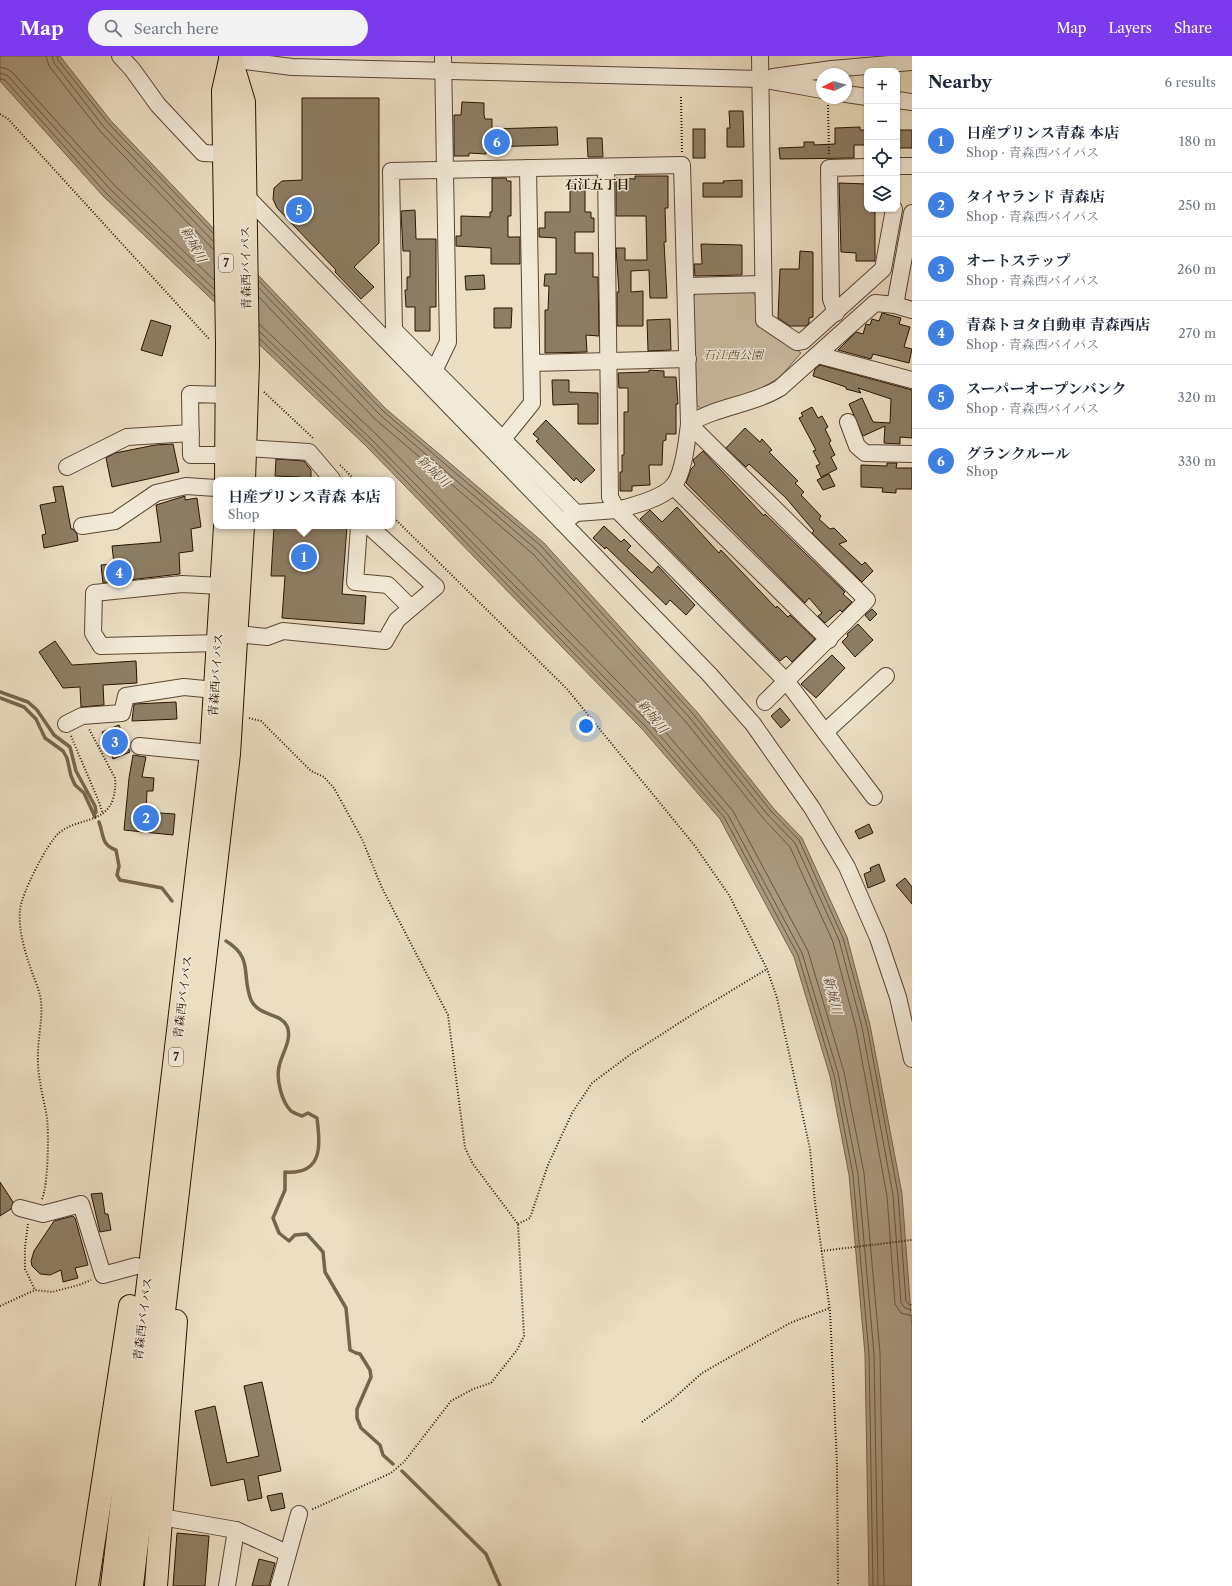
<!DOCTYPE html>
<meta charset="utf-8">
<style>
body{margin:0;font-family:"Libre Caslon Text","Noto Serif JP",serif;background:#f2f2f3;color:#1f2937}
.controls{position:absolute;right:12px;top:12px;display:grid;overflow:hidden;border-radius:8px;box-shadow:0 1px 3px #0004}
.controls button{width:36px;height:36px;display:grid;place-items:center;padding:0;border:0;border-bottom:1px solid #e0e1e3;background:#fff;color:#1f2937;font:20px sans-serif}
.compass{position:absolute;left:816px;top:12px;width:36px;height:36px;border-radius:50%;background:#fff;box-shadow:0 1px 3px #0004;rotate:264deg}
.you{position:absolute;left:586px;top:670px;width:14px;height:14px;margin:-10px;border:3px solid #fff;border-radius:50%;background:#1a73e8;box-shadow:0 0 0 6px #1a73e833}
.badge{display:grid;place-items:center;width:26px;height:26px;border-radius:50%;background:#7c3aed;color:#fff;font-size:13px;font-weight:700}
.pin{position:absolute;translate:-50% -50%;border:2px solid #fff;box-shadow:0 1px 4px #0006}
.popup{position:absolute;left:213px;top:421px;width:182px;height:52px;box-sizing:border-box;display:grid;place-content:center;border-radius:8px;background:#fff;filter:drop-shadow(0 1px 3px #0005);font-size:13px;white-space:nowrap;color:#747a83}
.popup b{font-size:15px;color:#1f2937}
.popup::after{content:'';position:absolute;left:50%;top:100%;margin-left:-8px;border:8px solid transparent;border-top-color:#fff}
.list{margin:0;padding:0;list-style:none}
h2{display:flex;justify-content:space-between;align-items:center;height:52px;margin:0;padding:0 16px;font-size:17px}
h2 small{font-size:13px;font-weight:400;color:#747a83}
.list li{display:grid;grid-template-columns:26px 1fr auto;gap:12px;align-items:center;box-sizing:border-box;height:64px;padding:0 16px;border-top:1px solid #e0e1e3}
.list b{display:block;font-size:15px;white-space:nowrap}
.list p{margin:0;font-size:13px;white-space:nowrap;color:#747a83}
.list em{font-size:13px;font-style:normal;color:#747a83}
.icon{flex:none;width:22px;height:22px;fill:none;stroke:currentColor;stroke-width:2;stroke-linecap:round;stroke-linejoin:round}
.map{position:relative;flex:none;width:912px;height:1530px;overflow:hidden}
header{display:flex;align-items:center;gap:24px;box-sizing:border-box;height:56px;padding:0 20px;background:#7c3aed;color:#fff}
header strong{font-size:19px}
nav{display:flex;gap:22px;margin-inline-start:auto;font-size:14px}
.search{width:280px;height:36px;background:#f2f2f3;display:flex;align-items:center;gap:10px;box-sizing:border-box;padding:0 14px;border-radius:22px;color:#747a83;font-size:15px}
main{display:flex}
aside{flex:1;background:#fff}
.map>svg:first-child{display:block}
.green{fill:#cabca2;stroke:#796851}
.water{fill:#a99a81;stroke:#75654d}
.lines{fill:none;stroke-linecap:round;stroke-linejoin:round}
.shore{stroke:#685840;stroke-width:1}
.stream{stroke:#75654d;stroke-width:3.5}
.building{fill:#8d7e65;stroke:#281500}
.minor-casing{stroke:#594731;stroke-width:18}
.highway-casing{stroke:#281500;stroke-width:24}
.path{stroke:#281500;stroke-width:2;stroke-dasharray:1 2;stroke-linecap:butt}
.minor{stroke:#f2ead8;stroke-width:16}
.highway{stroke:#ebdec3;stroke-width:22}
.labels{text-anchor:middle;stroke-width:3;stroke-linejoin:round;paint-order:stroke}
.shield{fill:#f2ead8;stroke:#655541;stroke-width:1}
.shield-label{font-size:11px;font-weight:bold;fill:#281500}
.street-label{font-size:12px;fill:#281500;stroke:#f2ead8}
.park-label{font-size:12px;font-style:italic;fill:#614f39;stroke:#f2ead8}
.neighbourhood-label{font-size:13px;font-weight:bold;fill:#281500;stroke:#f2ead8}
.water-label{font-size:13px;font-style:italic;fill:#5c4a34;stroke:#f2ead8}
</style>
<header>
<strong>Map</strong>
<div class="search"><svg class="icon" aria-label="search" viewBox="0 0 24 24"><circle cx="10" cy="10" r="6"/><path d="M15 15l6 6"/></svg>Search here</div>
<nav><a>Map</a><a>Layers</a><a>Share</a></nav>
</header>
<main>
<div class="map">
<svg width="912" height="1530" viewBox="0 0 912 1530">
<rect width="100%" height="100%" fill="#ebdec3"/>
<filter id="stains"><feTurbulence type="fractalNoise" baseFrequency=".005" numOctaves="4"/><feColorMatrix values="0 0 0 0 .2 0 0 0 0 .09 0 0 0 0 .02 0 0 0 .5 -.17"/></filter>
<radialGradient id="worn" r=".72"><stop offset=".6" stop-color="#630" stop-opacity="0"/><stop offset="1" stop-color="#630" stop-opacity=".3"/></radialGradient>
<polygon class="green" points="750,234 757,242 758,267 801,297 780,321 764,331 702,354 694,346 692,242 699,235"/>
<polygon class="water" points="0,0 60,0 111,65 385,352 544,487 697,656 774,753 802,782 847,881 870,969 902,1138 912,1272 912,1530 869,1530 865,1298 849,1119 830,1020 794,901 720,763 643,674 366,390 103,140 0,25"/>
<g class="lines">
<g class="shore">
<polyline points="46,0 49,10 100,75 214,194"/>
<polyline points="52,0 54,7 104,71 213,185"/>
<polyline points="57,0 58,4 108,67 213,177"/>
<polyline points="0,11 7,13 12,16 114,129 214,224"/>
<polyline points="0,17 8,20 110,133 214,233"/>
<polyline points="0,23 5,24 106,137 214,240"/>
<polyline points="259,225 383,355 541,490 694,659 771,755 799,784 843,882 867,970 898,1138 906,1245 908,1248 912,1249"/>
<polyline points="259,232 379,358 537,494 690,662 767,758 795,787 839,884 862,971 893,1139 901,1247 905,1252 912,1254"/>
<polyline points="259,241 375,363 533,498 686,666 763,762 790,791 833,886 856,972 887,1140 895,1248 901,1257 912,1260"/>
<polyline points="259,268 377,379 655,664 733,755 808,895 844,1016 864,1117 880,1297 884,1530"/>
<polyline points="260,276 372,384 650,668 728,759 802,897 838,1017 858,1118 874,1298 878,1530"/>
<polyline points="260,283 369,387 646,671 724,761 798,899 834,1019 853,1119 869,1298 873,1530"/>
</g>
<g class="stream">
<polyline points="0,636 28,646 37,654 54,679 70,691 76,715 95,750 96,756 94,759"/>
<polyline points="0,642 24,651 36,663 45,682 63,695 67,702 71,720 75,729 84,737 95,761"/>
<path d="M 99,766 C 104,779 101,789 116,794 L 119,810 L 117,819 L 120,824 L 162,832 L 172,845"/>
<path d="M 226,885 C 254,902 241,919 251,944 C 259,961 280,956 287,970 C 293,983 281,999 279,1011 C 276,1024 282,1046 291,1055 C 294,1057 299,1059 302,1060 L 308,1057 L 317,1062 C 320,1088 324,1119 285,1116 L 285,1134 L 273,1162 L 279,1177 L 289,1185 L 295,1179 L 307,1178 L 323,1196 L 325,1216 L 346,1252 L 350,1294 L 356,1297 L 360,1298 L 370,1314 L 371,1321 L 357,1353 L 357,1362 L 361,1372 L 380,1389 L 383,1399 L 393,1408"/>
<polyline points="402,1415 486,1498 500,1530"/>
</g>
</g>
<g class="building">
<polygon points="302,42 379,42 379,187 354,211 374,231 361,243 335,216 336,214 277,152 273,143 274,132 282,125 302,124"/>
<polygon points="462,46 484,47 484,59 485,63 492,63 492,73 557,71 558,89 486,91 486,98 469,97 469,100 454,100 454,59 461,59"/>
<polygon points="729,55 743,55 744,91 727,91 727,72 730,72"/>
<polygon points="860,71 860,74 866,74 866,89 854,89 854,102 780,103 779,92 804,91 804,86 814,86 814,89 835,88 835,72"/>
<rect x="693" y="73" width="12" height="29"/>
<rect x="897" y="74" width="15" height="18"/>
<polygon points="587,82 602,82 603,101 588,101"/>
<polygon points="635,120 668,120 668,152 665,152 666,186 664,186 667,242 650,242 649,214 631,215 631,236 643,235 643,270 617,270 617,236 619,236 616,192 625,192 625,204 647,204 646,160 616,160 616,122 635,123"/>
<polygon points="492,122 506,122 507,125 511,125 511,160 508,160 508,181 520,181 520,208 491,208 491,192 456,190 456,180 461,180 461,160 490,161 490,156 492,156"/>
<polygon points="570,124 585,124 585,156 591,156 591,162 594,162 594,176 575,176 575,197 593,197 593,221 598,221 599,280 586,279 587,296 545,297 545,254 548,254 549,230 544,230 545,218 556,218 556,182 539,181 539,172 545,172 545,156 570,156"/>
<polygon points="742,124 742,141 703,141 703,127 724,127 723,125"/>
<polygon points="839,127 867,128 867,153 875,153 875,205 856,205 856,197 841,196"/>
<polygon points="415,154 416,183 436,183 436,251 430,251 430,275 415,275 415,251 406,251 405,234 407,234 407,221 410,221 410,195 403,195 401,155"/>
<polygon points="701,188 742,189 742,219 695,220 694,208 702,208"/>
<polygon points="800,195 813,196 813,261 809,262 809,267 806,270 790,270 778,262 780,213 799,213"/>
<polygon points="484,219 485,233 466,234 465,220"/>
<polygon points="494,252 512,252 511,272 494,272"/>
<polygon points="882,257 901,262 899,268 910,271 904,291 912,293 909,307 873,298 871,303 838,294 856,276 863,278 866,268 870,269 872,263 879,265"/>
<polygon points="670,263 671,294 648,295 647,264"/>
<polygon points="151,264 171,270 162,300 141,294"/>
<polygon points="820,309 912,334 912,382 900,381 900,388 884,387 885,370 863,380 849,348 862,342 873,366 890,367 891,343 858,332 861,337 846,333 846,331 813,320 815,313"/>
<polygon points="649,314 664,315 664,321 676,321 678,348 676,348 676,378 666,378 666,384 663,385 662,409 649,409 650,429 632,430 632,435 620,435 620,416 622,416 622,399 624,399 624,356 628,356 628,332 619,332 618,317 649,316"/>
<polygon points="552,324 569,324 569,336 598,337 598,368 578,368 578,348 553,349"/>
<polygon points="812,351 818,362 822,360 828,371 825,373 831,385 829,387 835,399 831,401 837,413 821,421 816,410 820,408 813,395 816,394 799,362 803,360 801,357"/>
<polygon points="546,364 595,414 581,427 576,422 574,425 536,385 539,383 533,378"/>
<polygon points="745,372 760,386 762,383 772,394 769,396 798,425 795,427 804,436 801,439 821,460 819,463 830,473 834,472 847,485 839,488 862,509 865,506 873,515 862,526 812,477 814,475 786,442 749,408 746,411 726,392"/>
<polygon points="173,388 179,416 112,431 106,402 115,397 155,389"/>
<polygon points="703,395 764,460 765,458 845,536 843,538 852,546 842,556 840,554 825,567 818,560 822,557 809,542 805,547 686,427 691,413 695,409 693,404"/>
<polygon points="276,403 304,405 311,414 311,424 301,424 301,421 275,420"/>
<polygon points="887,407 897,407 896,412 912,412 912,433 896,433 896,437 882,436 883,432 861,431 861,409 887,410"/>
<polygon points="829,418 835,430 823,434 817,424"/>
<polygon points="63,430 71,473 73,473 77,478 78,485 44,492 42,479 46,478 40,449 56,446 53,431"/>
<polygon points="185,440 185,444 197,442 201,471 191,473 193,495 179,497 180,518 103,527 101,509 114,508 112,490 161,486 156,449"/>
<polygon points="677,451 719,497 721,494 776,552 777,550 788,561 790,559 815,583 792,606 786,600 780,605 640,463 650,454 662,466"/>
<polygon points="274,470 347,470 342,538 366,540 364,568 282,562 285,520 271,520"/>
<polygon points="604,470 621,486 624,483 631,490 627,494 652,517 658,510 695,549 686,559 670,544 666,549 606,491 605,493 593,482"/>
<polygon points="872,553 877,558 870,565 865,559"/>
<polygon points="858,568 873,584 855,601 842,586 848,580 847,578"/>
<polygon points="55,585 72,609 136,605 137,627 103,629 104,649 81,651 80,631 63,632 39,596"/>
<polygon points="832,599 845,612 816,642 801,628"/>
<polygon points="176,646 177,663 132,665 134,648"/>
<polygon points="780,652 790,664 781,672 771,660"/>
<polygon points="119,669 130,696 113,703 102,676"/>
<polygon points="133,699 146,701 142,721 154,722 153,735 147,735 146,756 175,758 173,779 124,774 129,722"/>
<polygon points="869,768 873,777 859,783 855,775"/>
<polygon points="879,808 885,825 868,832 864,818 871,815 870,812"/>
<polygon points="905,822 912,831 912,848 896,829"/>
<polygon points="0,1126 13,1146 11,1153 0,1160"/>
<polygon points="102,1137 105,1158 108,1158 111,1174 100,1176 91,1138"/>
<polygon points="73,1160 75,1162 88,1209 75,1212 78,1222 63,1226 61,1214 50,1219 40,1218 32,1210 31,1205 34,1195 54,1165"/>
<polygon points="262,1326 281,1415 258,1420 262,1442 248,1445 244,1423 211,1430 195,1355 215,1350 227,1407 259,1400 244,1330"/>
<polygon points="282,1437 285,1452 271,1455 267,1440"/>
<polygon points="177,1477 209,1480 205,1530 173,1530"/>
<polygon points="259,1503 275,1507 269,1530 252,1530"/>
</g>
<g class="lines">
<g class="minor-casing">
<g id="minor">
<polyline points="120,0 132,13 158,49 203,97 224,98"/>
<polyline points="760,0 764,264 797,286 803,285 883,213 894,153"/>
<polyline points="230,3 292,11 760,23 822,34"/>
<polyline points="773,21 832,13 912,6"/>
<polyline points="846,38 867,41"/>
<polyline points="897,44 912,46"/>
<polyline points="897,110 912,110"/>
<polyline points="606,111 610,441 617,454 576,457 563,467 710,619 753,668 812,752 847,811 878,882 898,941 912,1003"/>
<polyline points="245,139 563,467"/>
<polyline points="686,230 763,228"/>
<polyline points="895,249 912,157"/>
<polyline points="836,257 831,243 829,112 867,111"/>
<polyline points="818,299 912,324"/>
<polyline points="532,307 688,303"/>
<polyline points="434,315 448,286 443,0"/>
<polyline points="848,366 857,390 865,397 912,398"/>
<polyline points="503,383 532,347 528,112"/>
<polyline points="246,392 309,396 332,423"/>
<polyline points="227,399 191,399 190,338 227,339"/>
<polyline points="67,411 127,381 191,377"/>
<polyline points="673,430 829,584"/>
<path d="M 617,454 C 632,450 662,443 673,430 C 684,418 687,384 689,368 C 717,350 752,349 780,332 L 875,247 L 895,249 L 912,254"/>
<polyline points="617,454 787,626 874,741"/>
<polyline points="576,457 394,274 391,115 682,109 689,368 867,544 765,646"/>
<polyline points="82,470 115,465 156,437 186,430 216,432"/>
<polyline points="359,470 355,526 388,529 411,552"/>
<polyline points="237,578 267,581 283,575 385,585 397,564 436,531 369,470"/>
<polyline points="218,587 101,590 93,577 94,537 182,528 222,530"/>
<polyline points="66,668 82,660 122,657 126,640 184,631 215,634"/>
<polyline points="825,676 886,620"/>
<polyline points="139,690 211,697"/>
<polyline points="20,1152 43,1158 81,1148 103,1219 136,1210"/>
<polyline points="161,1461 236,1474 287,1497"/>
<polyline points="227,1530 236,1474"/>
<polyline points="279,1530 299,1458"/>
</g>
</g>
<g class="highway-casing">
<g id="highway">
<polyline points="230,0 244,46 248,307 244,424"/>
<polyline points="226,424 227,287 223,35 230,4"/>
<polyline points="87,1530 130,1250"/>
<polyline points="112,1530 211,697 225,470"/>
<polyline points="132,1530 229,698 243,470"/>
<polyline points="156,1530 176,1265"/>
</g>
</g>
<g class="path">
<polyline points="681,41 682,96"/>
<polyline points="828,49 829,99"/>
<polyline points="0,58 8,63 210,284"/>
<polyline points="264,336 313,382"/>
<polyline points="340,409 355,424"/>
<polyline points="392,460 567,633 695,790 729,839 767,913 777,942 810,1093 815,1147 830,1255 837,1408 838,1530"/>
<polyline points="249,662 261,665 311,715 324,721 334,732 362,783 382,832 448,959 465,1092 473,1108 518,1168 524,1280 517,1294 491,1327 473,1333 451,1345 404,1406 391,1417 311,1454"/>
<polyline points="71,680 99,746 103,758"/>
<path d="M 42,1143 C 48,1130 49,1078 47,1062 C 44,1043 38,1024 38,1005 C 37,985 43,965 41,945 C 40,936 36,927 33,919 C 26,899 18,876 20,854 C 21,839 47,787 59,777 C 76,762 105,768 113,743 C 115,735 116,730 115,722 L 89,673"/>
<polyline points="28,1168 25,1191 25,1213 35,1234"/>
<polyline points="518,1168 530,1162 548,1109 572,1057 592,1027 631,998 693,958 767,913"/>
<polyline points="821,1195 912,1184"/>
<polyline points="0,1250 35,1234 52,1236 79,1229 91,1224"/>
<polyline points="642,1366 672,1344 702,1317 790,1267 830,1252"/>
</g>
<use href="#minor" class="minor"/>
<use href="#highway" class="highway"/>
</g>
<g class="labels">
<g class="shield">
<rect x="219" y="198" width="14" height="18" rx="3"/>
<rect x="169" y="992" width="14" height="18" rx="3"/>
</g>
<g class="shield-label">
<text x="226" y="211">7</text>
<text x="176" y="1005">7</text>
</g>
<g class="street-label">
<text transform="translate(246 212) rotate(-91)" y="4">青森西バイパス</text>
<text transform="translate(216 619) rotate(-86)" y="4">青森西バイパス</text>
<text transform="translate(183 941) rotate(-83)" y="4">青森西バイパス</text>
<text transform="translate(143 1263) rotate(-83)" y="4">青森西バイパス</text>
</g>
<g class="park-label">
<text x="733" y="303">石江西公園</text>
</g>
<g class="neighbourhood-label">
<text x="597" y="133">石江五丁目</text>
</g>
<g class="water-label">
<text transform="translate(194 188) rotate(62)" y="5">新城川</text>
<text transform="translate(434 415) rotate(43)" y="5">新城川</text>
<text transform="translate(653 660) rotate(50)" y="5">新城川</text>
<text transform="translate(833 939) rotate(76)" y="5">新城川</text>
</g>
</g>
<rect width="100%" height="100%" filter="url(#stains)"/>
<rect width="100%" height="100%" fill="url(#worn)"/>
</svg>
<div class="controls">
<button>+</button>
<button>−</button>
<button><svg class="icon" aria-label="locate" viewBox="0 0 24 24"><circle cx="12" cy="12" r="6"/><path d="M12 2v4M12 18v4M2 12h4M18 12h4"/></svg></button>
<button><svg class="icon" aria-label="layers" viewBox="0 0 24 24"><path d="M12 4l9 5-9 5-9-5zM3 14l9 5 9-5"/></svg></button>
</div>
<svg class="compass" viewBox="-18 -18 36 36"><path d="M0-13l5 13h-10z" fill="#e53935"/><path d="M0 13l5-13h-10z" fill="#747a83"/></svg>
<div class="you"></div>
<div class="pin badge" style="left:304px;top:501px;background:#3f7fe0">1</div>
<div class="popup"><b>日産プリンス青森 本店</b>Shop</div>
<div class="pin badge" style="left:146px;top:762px;background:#3f7fe0">2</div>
<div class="pin badge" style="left:115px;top:686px;background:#3f7fe0">3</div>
<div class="pin badge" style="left:119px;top:517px;background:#3f7fe0">4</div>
<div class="pin badge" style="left:299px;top:154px;background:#3f7fe0">5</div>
<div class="pin badge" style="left:497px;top:86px;background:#3f7fe0">6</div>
</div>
<aside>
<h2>Nearby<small>6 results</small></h2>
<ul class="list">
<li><span class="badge" style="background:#3f7fe0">1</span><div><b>日産プリンス青森 本店</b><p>Shop · 青森西バイパス</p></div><em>180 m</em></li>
<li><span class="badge" style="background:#3f7fe0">2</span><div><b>タイヤランド 青森店</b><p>Shop · 青森西バイパス</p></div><em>250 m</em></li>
<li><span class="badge" style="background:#3f7fe0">3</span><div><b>オートステップ</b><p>Shop · 青森西バイパス</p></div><em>260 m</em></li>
<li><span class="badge" style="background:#3f7fe0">4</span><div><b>青森トヨタ自動車 青森西店</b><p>Shop · 青森西バイパス</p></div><em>270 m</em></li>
<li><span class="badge" style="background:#3f7fe0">5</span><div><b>スーパーオープンバンク</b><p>Shop · 青森西バイパス</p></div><em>320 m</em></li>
<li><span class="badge" style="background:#3f7fe0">6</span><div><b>グランクルール</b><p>Shop</p></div><em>330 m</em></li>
</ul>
</aside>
</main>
